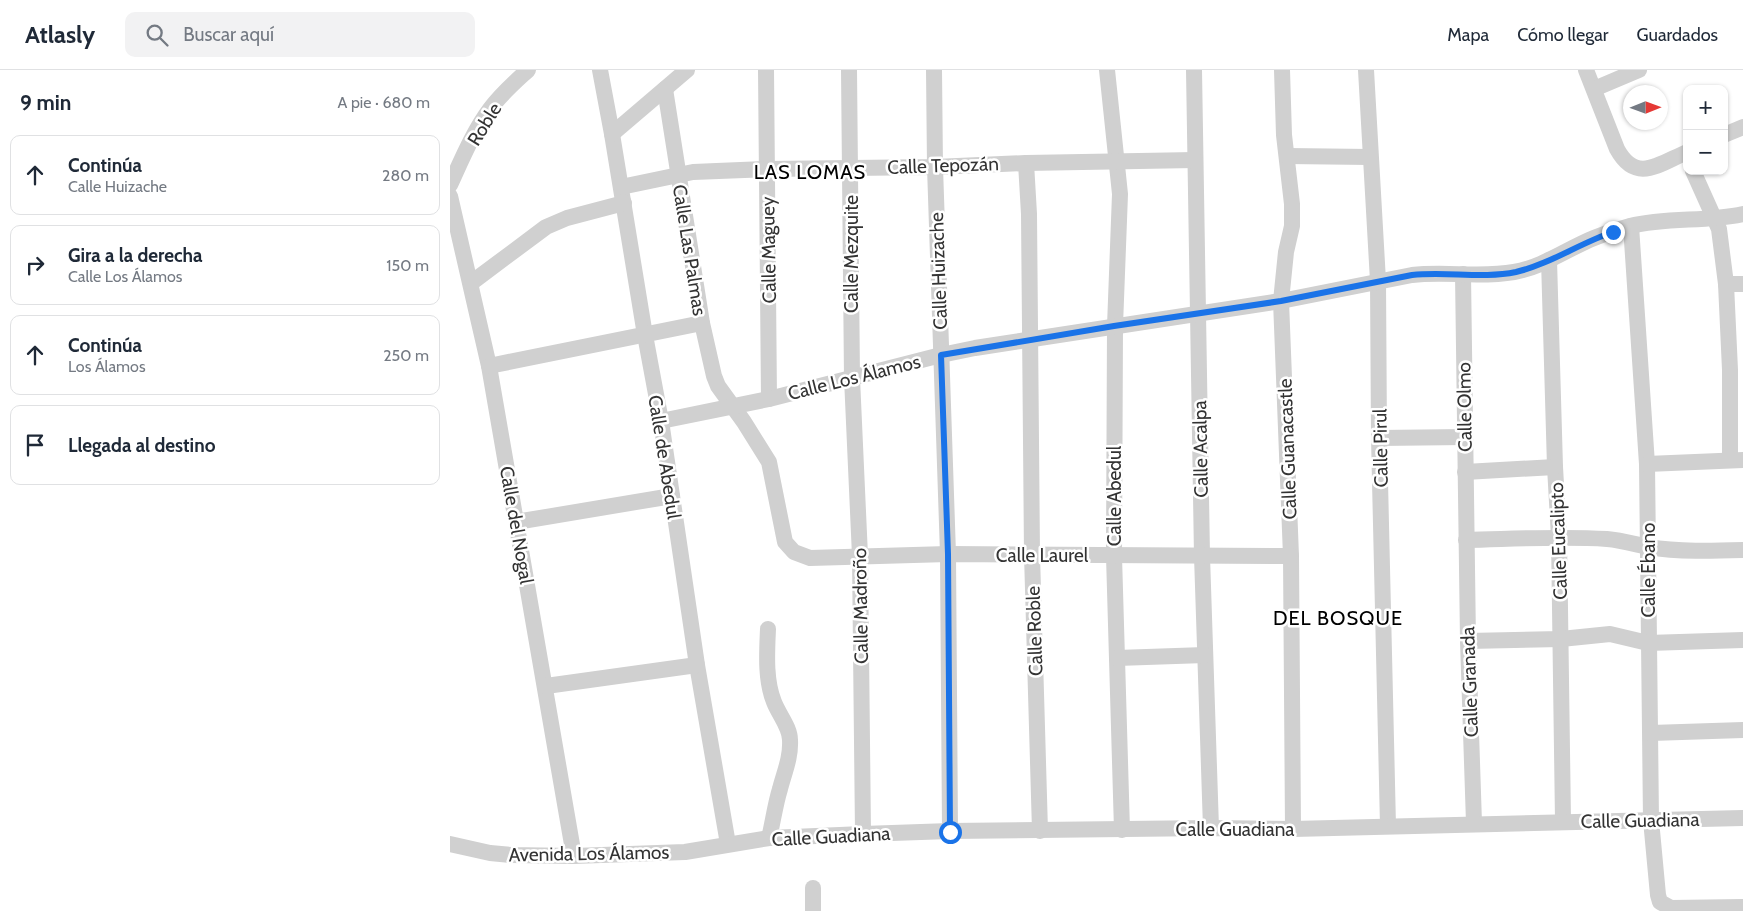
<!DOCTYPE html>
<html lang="es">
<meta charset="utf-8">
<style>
body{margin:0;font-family:Cabin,sans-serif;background:#f2f2f3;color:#1f2937}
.controls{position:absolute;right:15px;top:15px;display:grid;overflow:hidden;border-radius:10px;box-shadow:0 1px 4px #0004}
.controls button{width:45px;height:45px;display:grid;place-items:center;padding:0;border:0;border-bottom:1px solid #e0e1e3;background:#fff;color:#1f2937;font:25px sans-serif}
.compass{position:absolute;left:1173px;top:15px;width:45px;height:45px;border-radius:50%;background:#fff;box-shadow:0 1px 4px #0004;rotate:89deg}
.stop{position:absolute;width:15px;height:15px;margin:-11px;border:4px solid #1a73e8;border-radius:50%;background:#fff}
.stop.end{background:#1a73e8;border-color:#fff;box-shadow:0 1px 5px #0008}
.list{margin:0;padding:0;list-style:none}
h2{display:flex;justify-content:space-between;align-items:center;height:65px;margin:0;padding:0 20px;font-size:21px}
h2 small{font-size:16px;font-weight:400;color:#747a83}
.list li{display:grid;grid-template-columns:32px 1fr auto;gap:15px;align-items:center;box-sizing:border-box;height:80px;margin:0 10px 10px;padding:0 10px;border:1px solid #e0e1e3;border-radius:10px}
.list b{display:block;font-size:19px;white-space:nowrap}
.list p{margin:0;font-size:16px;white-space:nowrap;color:#747a83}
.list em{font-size:16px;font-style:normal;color:#747a83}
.icon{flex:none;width:28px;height:28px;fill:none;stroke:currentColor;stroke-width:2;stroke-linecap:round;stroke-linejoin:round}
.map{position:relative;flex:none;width:1293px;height:841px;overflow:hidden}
header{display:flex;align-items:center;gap:30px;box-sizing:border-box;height:70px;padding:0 25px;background:#fff;border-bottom:1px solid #e0e1e3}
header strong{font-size:24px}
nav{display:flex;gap:28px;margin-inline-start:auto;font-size:18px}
.search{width:350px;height:45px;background:#f2f2f3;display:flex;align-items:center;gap:12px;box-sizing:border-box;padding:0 18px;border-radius:10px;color:#747a83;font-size:19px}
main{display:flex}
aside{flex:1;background:#fff}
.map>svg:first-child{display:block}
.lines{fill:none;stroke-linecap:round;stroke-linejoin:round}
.minor{stroke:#d0d0d0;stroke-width:16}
.route{stroke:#1a73e8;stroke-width:6}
.labels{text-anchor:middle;stroke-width:5;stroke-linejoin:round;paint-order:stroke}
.street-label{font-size:19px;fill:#333;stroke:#fff}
.neighbourhood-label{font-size:20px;letter-spacing:1px;fill:#000;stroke:#fff}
</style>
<header>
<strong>Atlasly</strong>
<div class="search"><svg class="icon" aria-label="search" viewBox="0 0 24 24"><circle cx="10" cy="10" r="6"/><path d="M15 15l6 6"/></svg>Buscar aquí</div>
<nav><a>Mapa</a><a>Cómo llegar</a><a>Guardados</a></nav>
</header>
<main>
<aside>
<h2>9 min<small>A pie · 680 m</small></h2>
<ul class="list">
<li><svg class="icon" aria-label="ahead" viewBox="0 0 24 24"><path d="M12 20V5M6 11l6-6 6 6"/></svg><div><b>Continúa</b><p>Calle Huizache</p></div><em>280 m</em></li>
<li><svg class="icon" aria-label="right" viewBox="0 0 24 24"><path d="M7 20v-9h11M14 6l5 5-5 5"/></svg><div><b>Gira a la derecha</b><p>Calle Los Álamos</p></div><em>150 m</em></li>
<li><svg class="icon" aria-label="ahead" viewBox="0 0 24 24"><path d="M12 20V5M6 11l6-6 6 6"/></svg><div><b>Continúa</b><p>Los Álamos</p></div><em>250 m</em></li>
<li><svg class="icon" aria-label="arrive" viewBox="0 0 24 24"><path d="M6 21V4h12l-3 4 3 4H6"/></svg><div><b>Llegada al destino</b></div></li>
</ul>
</aside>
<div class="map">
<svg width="1293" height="841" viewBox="0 0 1293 841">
<rect width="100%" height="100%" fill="#fff"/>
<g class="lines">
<g class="minor">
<polyline points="150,0 162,64 195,265 211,351 247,595 278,774"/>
<polyline points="316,0 319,329"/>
<polyline points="399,0 402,308 410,486 413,764"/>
<polyline points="484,0 485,97 498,484 500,761"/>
<polyline points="657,0 670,124 665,256 664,486 672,760"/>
<polyline points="744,0 752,486 761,758"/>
<polyline points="832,0 834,65 842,134 842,156 836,182 831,231 841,486 843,759"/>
<polyline points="916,0 928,211 929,368 938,756"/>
<path d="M 1136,0 L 1167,79 C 1186,114 1209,94 1237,82"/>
<polyline points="215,19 252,253 264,306 268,316 294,352 319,392 335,472 344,482 360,488 498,484 841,486"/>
<polyline points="1144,19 1189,0"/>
<polyline points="162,64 237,0"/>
<polyline points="1274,65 1293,57"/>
<polyline points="837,86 920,87"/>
<polyline points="576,93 579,144 582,485 590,761"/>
<polyline points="1243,101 1269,159 1276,214 1280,300 1280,390"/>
<path d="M 0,115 C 12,89 23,62 40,39 C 51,24 65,12 78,0"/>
<polyline points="171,117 243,102 317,99 485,97 576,93 745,90"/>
<polyline points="0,126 39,296 124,786"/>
<polyline points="1181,156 1197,394 1201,750 1208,825 1210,832 1221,838 1293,837"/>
<polyline points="1099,190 1105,397 1109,467 1113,751"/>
<polyline points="1013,204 1018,571 1024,753"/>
<polyline points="21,213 96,157 117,148 174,133"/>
<polyline points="1276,214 1293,214"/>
<polyline points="39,296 252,253"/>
<path d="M 211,351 L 319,329 L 491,285 L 525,278 L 831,231 L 962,205 C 996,201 1030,208 1064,202 C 1093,197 1117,179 1144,168 C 1156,163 1168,159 1180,156 C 1217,147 1256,152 1293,144"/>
<polyline points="929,368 1015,367"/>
<polyline points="1197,394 1293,390"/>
<polyline points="1015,402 1105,397"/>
<polyline points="66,452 222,426"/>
<path d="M 1016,470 C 1063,469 1110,466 1157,469 C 1171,470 1184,474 1198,477 C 1229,482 1262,481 1293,480"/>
<path d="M 318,559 C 317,582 315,610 324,632 C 329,645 340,657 340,670 C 341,688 334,703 330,719 C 325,735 323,752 319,768"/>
<polyline points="1018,571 1111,569 1160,564 1198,573 1293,570"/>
<polyline points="667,588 755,585"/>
<polyline points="96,616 247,595"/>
<polyline points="1201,663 1293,660"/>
<polyline points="0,774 40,783 61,785 124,786 235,782 319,768 413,764 500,761 761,758 843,759 1293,748"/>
<polyline points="363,841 363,818"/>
</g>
</g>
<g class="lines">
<path class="route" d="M 500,762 L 498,484 L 491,285 L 664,256 L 831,231 L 962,205 C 996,201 1032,209 1066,202 C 1100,194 1130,173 1163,162"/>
</g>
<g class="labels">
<g class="street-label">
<text transform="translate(34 54) rotate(-58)" y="7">Roble</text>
<text transform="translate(493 95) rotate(-2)" y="7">Calle Tepozán</text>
<text transform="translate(240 180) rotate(81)" y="7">Calle Las Palmas</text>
<text transform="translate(318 180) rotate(-91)" y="7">Calle Maguey</text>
<text transform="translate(401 184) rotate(-90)" y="7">Calle Mezquite</text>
<text transform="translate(488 201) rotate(-92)" y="7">Calle Huizache</text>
<text transform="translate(404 307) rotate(-14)" y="7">Calle Los Álamos</text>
<text transform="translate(1014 337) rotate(-91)" y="7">Calle Olmo</text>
<text transform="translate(930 378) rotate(-91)" y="7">Calle Pirul</text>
<text transform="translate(750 379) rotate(-91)" y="7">Calle Acalpa</text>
<text transform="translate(837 379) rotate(-92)" y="7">Calle Guanacastle</text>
<text transform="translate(215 387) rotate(81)" y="7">Calle de Abedul</text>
<text transform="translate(664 426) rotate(-90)" y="7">Calle Abedul</text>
<text transform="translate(67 455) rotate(80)" y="7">Calle del Nogal</text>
<text transform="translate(1108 471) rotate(-92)" y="7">Calle Eucalipto</text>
<text x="592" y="492">Calle Laurel</text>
<text transform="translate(1198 500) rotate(-90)" y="7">Calle Ébano</text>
<text transform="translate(410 536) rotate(-91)" y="7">Calle Madroño</text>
<text transform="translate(584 561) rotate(-92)" y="7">Calle Roble</text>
<text transform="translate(1019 612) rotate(-92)" y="7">Calle Granada</text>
<text transform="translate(1190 750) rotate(-1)" y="7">Calle Guadiana</text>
<text x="785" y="766">Calle Guadiana</text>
<text transform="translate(381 766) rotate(-3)" y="7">Calle Guadiana</text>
<text transform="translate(139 783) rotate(-1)" y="7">Avenida Los Álamos</text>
</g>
<g class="neighbourhood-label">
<text x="360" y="109">LAS LOMAS</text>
<text x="888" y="555">DEL BOSQUE</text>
</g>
</g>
</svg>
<div class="controls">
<button>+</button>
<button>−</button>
</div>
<svg class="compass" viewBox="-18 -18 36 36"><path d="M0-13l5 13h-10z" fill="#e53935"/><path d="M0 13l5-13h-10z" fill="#747a83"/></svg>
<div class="stop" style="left:500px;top:762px"></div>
<div class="stop end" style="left:1163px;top:162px"></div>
</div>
</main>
